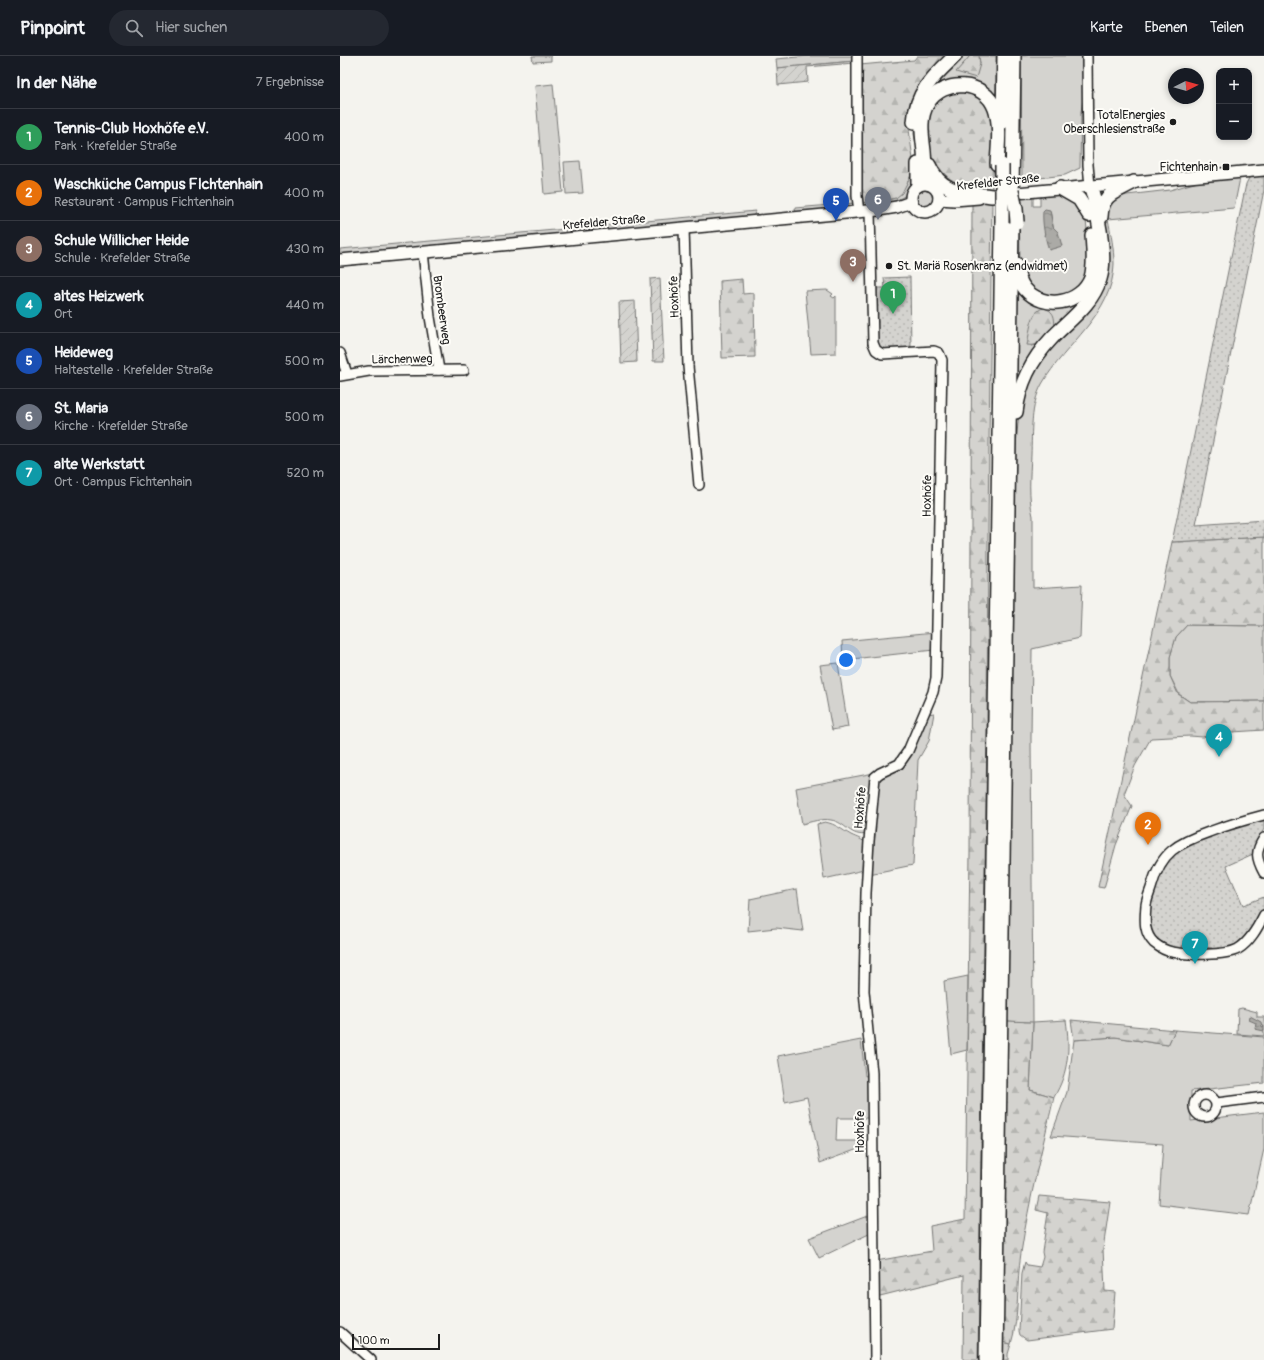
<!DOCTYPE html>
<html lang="de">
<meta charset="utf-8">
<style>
body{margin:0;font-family:Pangolin,sans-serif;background:#242831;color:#f1f3f6}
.controls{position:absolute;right:12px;top:12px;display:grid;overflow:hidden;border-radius:8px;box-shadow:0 2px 6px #0003}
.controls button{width:36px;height:36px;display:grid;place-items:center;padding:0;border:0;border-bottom:1px solid #363941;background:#171b24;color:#f1f3f6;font:20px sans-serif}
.compass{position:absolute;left:828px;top:12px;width:36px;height:36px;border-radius:50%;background:#171b24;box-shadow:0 2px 6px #0003;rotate:85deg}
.scale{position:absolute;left:12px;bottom:10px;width:88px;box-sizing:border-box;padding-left:4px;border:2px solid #1c1c1c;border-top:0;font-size:11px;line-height:14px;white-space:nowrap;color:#1c1c1c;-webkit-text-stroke:3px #fdfcf7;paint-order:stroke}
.you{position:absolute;left:506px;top:604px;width:14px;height:14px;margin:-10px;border:3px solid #fff;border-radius:50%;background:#1a73e8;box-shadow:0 0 0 6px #1a73e833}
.badge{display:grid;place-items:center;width:26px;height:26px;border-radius:50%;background:#919294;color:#fff;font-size:13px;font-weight:700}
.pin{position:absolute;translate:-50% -33px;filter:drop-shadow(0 1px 2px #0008)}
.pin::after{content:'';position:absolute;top:21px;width:14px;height:12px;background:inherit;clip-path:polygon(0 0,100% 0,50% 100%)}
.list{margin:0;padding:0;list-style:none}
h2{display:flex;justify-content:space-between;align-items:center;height:52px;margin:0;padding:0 16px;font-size:17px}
h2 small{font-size:13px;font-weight:400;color:#9ea1a6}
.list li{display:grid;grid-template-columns:26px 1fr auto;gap:12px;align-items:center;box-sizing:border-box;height:56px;padding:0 16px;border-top:1px solid #363941}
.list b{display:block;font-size:15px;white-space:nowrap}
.list p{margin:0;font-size:13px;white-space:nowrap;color:#9ea1a6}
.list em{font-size:13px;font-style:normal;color:#9ea1a6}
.icon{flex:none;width:22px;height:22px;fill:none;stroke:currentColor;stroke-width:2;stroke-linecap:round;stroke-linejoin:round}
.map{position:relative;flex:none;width:924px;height:1304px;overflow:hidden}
header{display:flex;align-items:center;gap:24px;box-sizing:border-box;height:56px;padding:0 20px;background:#171b24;border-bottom:1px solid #363941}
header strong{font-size:19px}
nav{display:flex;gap:22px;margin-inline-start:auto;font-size:14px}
.search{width:280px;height:36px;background:#242831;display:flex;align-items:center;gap:10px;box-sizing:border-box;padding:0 14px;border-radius:22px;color:#9ea1a6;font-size:15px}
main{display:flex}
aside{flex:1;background:#171b24}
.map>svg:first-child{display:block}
.grass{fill:#d4d3cf;stroke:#787876;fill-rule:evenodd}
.forest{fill:url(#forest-firs);stroke:#787876}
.park{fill:url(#park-dots);stroke:#787876}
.garden{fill:url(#garden-furrows);stroke:#787876}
.water{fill:url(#water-ripples);stroke:#72716f}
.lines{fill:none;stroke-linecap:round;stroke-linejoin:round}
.minor-casing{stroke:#1c1c1c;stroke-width:12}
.major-casing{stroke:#1c1c1c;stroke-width:14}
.highway-casing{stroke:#1c1c1c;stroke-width:16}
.minor{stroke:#fdfcf7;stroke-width:9}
.major{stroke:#fdfcf7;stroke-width:11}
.highway{stroke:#fdfcf7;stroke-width:13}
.highway-bridge-casing{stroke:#1c1c1c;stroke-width:16;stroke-linecap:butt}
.highway-bridge{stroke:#fdfcf7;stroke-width:13}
.poi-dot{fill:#1c1c1c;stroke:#fdfcf7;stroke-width:1.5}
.labels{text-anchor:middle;stroke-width:4;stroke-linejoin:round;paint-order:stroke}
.poi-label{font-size:12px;fill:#1c1c1c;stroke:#fdfcf7;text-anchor:end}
.street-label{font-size:12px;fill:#1c1c1c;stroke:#fdfcf7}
</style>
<header>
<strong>Pinpoint</strong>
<div class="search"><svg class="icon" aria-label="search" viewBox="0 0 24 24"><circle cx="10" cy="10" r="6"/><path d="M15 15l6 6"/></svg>Hier suchen</div>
<nav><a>Karte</a><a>Ebenen</a><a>Teilen</a></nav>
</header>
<main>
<aside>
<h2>In der Nähe<small>7 Ergebnisse</small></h2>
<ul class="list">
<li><span class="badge" style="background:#2e9e5b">1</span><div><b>Tennis-Club Hoxhöfe e.V.</b><p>Park · Krefelder Straße</p></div><em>400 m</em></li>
<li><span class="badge" style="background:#e8710a">2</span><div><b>Waschküche Campus FIchtenhain</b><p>Restaurant · Campus Fichtenhain</p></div><em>400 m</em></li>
<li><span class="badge" style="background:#8d6e63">3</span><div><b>Schule Willicher Heide</b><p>Schule · Krefelder Straße</p></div><em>430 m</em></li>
<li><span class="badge" style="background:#0f9aa8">4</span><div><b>altes Heizwerk</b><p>Ort</p></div><em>440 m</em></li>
<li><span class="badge" style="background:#1a4fb4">5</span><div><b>Heideweg</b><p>Haltestelle · Krefelder Straße</p></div><em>500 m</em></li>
<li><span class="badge" style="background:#6b7280">6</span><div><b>St. Maria</b><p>Kirche · Krefelder Straße</p></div><em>500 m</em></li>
<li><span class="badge" style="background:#0f9aa8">7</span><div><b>alte Werkstatt</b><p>Ort · Campus Fichtenhain</p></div><em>520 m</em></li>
</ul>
</aside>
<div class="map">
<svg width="924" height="1304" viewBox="0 0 924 1304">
<defs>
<pattern id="forest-firs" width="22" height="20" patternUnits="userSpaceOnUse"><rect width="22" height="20" fill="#d4d3cf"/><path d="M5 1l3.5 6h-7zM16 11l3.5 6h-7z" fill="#b5b5b1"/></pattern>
<pattern id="park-dots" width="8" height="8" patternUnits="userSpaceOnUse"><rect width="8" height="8" fill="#d4d3cf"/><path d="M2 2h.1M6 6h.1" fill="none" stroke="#b5b5b1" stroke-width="1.8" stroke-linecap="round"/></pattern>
<pattern id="garden-furrows" width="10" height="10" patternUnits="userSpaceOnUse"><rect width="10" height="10" fill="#d4d3cf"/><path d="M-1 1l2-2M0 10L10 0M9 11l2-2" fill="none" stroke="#b5b5b1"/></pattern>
<pattern id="water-ripples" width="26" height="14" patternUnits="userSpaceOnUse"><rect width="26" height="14" fill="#abaaa6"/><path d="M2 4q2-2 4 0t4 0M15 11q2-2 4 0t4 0" fill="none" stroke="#8a8a86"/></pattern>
</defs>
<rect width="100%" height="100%" fill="#f4f3ee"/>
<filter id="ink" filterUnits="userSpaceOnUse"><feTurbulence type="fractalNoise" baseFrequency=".025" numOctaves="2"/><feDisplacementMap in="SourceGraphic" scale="8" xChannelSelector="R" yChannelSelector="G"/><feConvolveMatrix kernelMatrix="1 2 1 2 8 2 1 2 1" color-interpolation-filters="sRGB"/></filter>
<g filter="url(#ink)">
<g class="grass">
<polygon points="192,0 211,0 211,5 193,6"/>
<polygon points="469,0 514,0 514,5 437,12 436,3"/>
<polygon points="618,0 630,0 617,16 640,8 639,0 656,0 656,54 579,103 574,78 574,66 576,53"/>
<polygon points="681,0 744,0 743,42 741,56 740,112 725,119 682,124"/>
<polygon points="213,28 223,136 204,138 195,30"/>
<polygon points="240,105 243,137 226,138 224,106"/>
<path d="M 599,111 C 614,133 629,128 652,129 L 652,133 L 620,133 L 593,113 Z"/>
<path d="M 571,118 L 574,118 C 574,121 575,127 573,130 C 564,147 542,148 524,152 L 520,146 L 529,147 L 556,142 L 566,129 Z"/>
<path d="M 900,122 L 894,152 L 768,163 C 771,178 774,193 774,208 C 773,258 725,288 702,328 C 690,350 692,376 691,399 C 690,420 688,440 693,460 L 693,532 L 742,529 L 740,582 L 692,593 L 691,682 L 693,966 L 726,964 C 730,992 729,1016 714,1041 L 690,1034 L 693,967 L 667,965 L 676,389 L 679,356 L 685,332 L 704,297 L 741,260 L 762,159 L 776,142 L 787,139 L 830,134 L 861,125 Z"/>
<circle cx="584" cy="142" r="10"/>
<path d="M 703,139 L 727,140 L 733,143 L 746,164 L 750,203 L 742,229 L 725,241 L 703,241 L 687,229 L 680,210 L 679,141 L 689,140 L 693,142 L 693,150 L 700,150 L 700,142 ZM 710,155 L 714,174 L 704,180 Z"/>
<polygon points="515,147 510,153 456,158 455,152"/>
<polygon points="750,153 757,195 741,250 691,290 703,287 675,340 677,224 694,243 742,237 754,181"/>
<polygon points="416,155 412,162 231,179 229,172"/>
<polygon points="226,173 225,179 0,200 0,193"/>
<polygon points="487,234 493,238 491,240 494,242 496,240 496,297 471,298 465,235"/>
<polygon points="847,569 924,570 924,645 850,646 839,638 830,620 830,601 836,581"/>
<polygon points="595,576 594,594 503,604 502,585"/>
<polygon points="498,607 508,671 492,674 480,609"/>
<polygon points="594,657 589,685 578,704 573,809 529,818 538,720 562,710 587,658"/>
<path d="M 534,717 L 528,778 C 510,782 506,766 491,764 C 482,762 471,766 462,768 L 456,732 Z"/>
<path d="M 485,766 C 496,768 502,774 511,779 C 517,782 523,783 527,789 L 524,814 L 484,823 L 477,768 Z"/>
<polygon points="457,833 463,875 436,872 408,875 410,843"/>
<polygon points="628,920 627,994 611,998 604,925"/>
<polygon points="902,952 917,956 917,961 924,961 924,980 897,978 898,953"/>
<polygon points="835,974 924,981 924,1027 851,1035 851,1065 924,1056 924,1093 909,1159 819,1148 823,1088 711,1080 727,1036 734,984 775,981 828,989"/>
<polygon points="521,984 525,1020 530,1018 530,1062 497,1062 496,1085 530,1085 529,1089 480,1107 467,1041 445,1046 438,1000"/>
<polygon points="530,1159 531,1177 479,1202 469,1182"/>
<polygon points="663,1286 671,1288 668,1298 668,1304 662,1304"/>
</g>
<g class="forest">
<path d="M 577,0 L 609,0 L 569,61 C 568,81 574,99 574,118 L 571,119 L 562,137 L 556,142 L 529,147 L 520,146 L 520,9 L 574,4 Z"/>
<polygon points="630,0 639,0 640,8 636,22 616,16"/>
<path d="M 625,35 C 637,40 645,45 651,56 L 655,97 L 652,129 C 629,128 614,133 599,111 L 593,113 L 584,73 L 592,48 L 610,36 Z"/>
<polygon points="652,144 648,471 647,674 638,1304 623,1304 624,1219 536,1241 536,1205 592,1195 590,1170 625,1163 630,798 632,147"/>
<polygon points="402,223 403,238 414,237 415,301 382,302 380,225"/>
<path d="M 704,252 C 717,256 714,265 715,277 C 707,283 699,291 687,289 C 690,277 690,254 704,252 Z"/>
<polygon points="924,481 924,570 847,569 836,581 830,601 830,620 838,638 850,646 924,645 924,674 877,677 863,681 850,680 811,682 795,710 784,738 792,750 776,789 764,832 758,831 832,486"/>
<polygon points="731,964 835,974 828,989 775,981 734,984"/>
<path d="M 667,965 L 693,966 L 690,1034 L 714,1041 C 702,1093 689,1144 681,1197 C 676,1227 680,1259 671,1288 L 663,1286 Z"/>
<polygon points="699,1140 770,1146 763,1193 765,1235 775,1236 772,1273 687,1284 680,1279 679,1275 682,1217 685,1206 687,1209 700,1211 703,1201 702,1196 708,1157 696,1154"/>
</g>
<g class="park">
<polygon points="924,118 924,134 856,469 924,464 924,481 832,486 906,128 910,120"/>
<polygon points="570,221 571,294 542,294 538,292 534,232 545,232 544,222"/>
<polygon points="924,760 924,773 918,784 913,798 886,810 903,849 924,841 924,855 903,886 891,894 872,896 872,892 843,889 841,894 827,892 816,885 810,875 809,845 822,810 840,791"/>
</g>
<g class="garden">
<polygon points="514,5 514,7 467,11 468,26 438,29 437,12"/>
<polygon points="320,222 324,305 313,305 310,223"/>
<polygon points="295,245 297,306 281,307 279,246"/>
</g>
<g class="water">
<path d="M 705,153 L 710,154 L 713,171 L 718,176 L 722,190 L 709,194 C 705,182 702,168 703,155 Z"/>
<polygon points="910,960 921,966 922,971 924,970 924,975 915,973 916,967 909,964"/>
</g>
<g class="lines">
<g class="minor-casing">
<g id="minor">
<polyline points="517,0 517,140 519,156"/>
<polyline points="747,0 748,109 750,130"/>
<polyline points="530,155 533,287 536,294 542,298 594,295 599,297 602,304 596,622 593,636 568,695 559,708 540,717 535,721 529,785 526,837 524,935 532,1017 535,1304"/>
<polyline points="344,172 348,310 359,429"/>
<polyline points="83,196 90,261 99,314"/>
<polyline points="0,297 7,318"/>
<polyline points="0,320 29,315 124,314"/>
<path d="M 924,759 C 905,764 887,769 869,776 C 838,787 821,796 812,829 C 810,836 807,842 806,849 C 805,863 803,876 814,887 C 819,891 826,895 832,896 C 848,899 885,900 898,893 C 910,886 918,871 924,859"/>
<path d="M 924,782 C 915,796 916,802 924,817"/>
<circle cx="865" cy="1050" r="11"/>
<polyline points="877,1047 924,1041"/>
<polyline points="0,1276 31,1304"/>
</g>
</g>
<g class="major-casing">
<g id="major">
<circle cx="585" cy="142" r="14"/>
<polyline points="666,138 924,114"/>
<polyline points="599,143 614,144 639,142"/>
<polyline points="0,204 538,154 557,151 571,146"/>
</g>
</g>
<g class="highway-casing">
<g id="highway">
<path d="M 574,66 C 576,35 594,20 615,0"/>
<polyline points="663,66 664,0"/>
<polyline points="578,108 578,129"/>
<path d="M 589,109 C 602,139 625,136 652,140"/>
<path d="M 590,128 C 584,119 585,106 584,95 C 582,79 579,61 588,47 C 603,22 645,24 655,53 C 661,70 658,91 657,108"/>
<polyline points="720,132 739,143 749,159"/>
<polyline points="672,135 674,0"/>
<path d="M 761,161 C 762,136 776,137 794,126"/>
<path d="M 676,208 C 677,217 679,226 685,233 C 704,255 741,248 751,222 C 755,208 753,193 752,179"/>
<path d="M 676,356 C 679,329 692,303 711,283 C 729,264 752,249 760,223 C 765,207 762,190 760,174 C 757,159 756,144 750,130"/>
<polyline points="646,1304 662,166"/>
<polyline points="656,1304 672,166"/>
</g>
</g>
<use href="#minor" class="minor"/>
<use href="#major" class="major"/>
<use href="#highway" class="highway"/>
<g class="highway-bridge-casing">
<g id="highway-bridge">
<polyline points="672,135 676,153 677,166"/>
<polyline points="662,166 662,109"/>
</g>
</g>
<use href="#highway-bridge" class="highway-bridge"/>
</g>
</g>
<g class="poi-dot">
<circle cx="833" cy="66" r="4"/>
<rect x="882" y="107" width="8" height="8" rx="2"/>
<circle cx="549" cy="210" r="4"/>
</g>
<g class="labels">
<g class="poi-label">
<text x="825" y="63">TotalEnergies<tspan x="825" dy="14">Oberschlesienstraße</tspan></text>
<text x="878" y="115">Fichtenhain</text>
<text x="557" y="214" text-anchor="start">St. Mariä Rosenkranz (endwidmet)</text>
</g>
<g class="street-label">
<text transform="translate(658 126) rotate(-6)" y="4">Krefelder Straße</text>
<text transform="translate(264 166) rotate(-5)" y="4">Krefelder Straße</text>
<text transform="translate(334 241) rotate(-92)" y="4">Hoxhöfe</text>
<text transform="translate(102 254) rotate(82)" y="4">Brombeerweg</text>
<text transform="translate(62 303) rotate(-1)" y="4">Lärchenweg</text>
<text transform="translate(587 440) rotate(-89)" y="4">Hoxhöfe</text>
<text transform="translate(520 752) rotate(-85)" y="4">Hoxhöfe</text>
<text transform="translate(520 1076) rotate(-90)" y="4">Hoxhöfe</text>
</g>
</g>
</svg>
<div class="controls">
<button>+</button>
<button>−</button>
</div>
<svg class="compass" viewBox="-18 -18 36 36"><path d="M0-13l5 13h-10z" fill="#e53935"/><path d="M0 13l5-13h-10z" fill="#9ea1a6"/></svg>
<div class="scale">100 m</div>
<div class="you"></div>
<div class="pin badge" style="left:553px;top:258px;background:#2e9e5b">1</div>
<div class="pin badge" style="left:808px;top:789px;background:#e8710a">2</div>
<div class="pin badge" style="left:513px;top:226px;background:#8d6e63">3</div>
<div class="pin badge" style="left:879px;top:701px;background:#0f9aa8">4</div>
<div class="pin badge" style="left:496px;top:165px;background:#1a4fb4">5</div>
<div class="pin badge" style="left:538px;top:164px;background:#6b7280">6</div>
<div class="pin badge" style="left:855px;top:908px;background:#0f9aa8">7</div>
</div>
</main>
